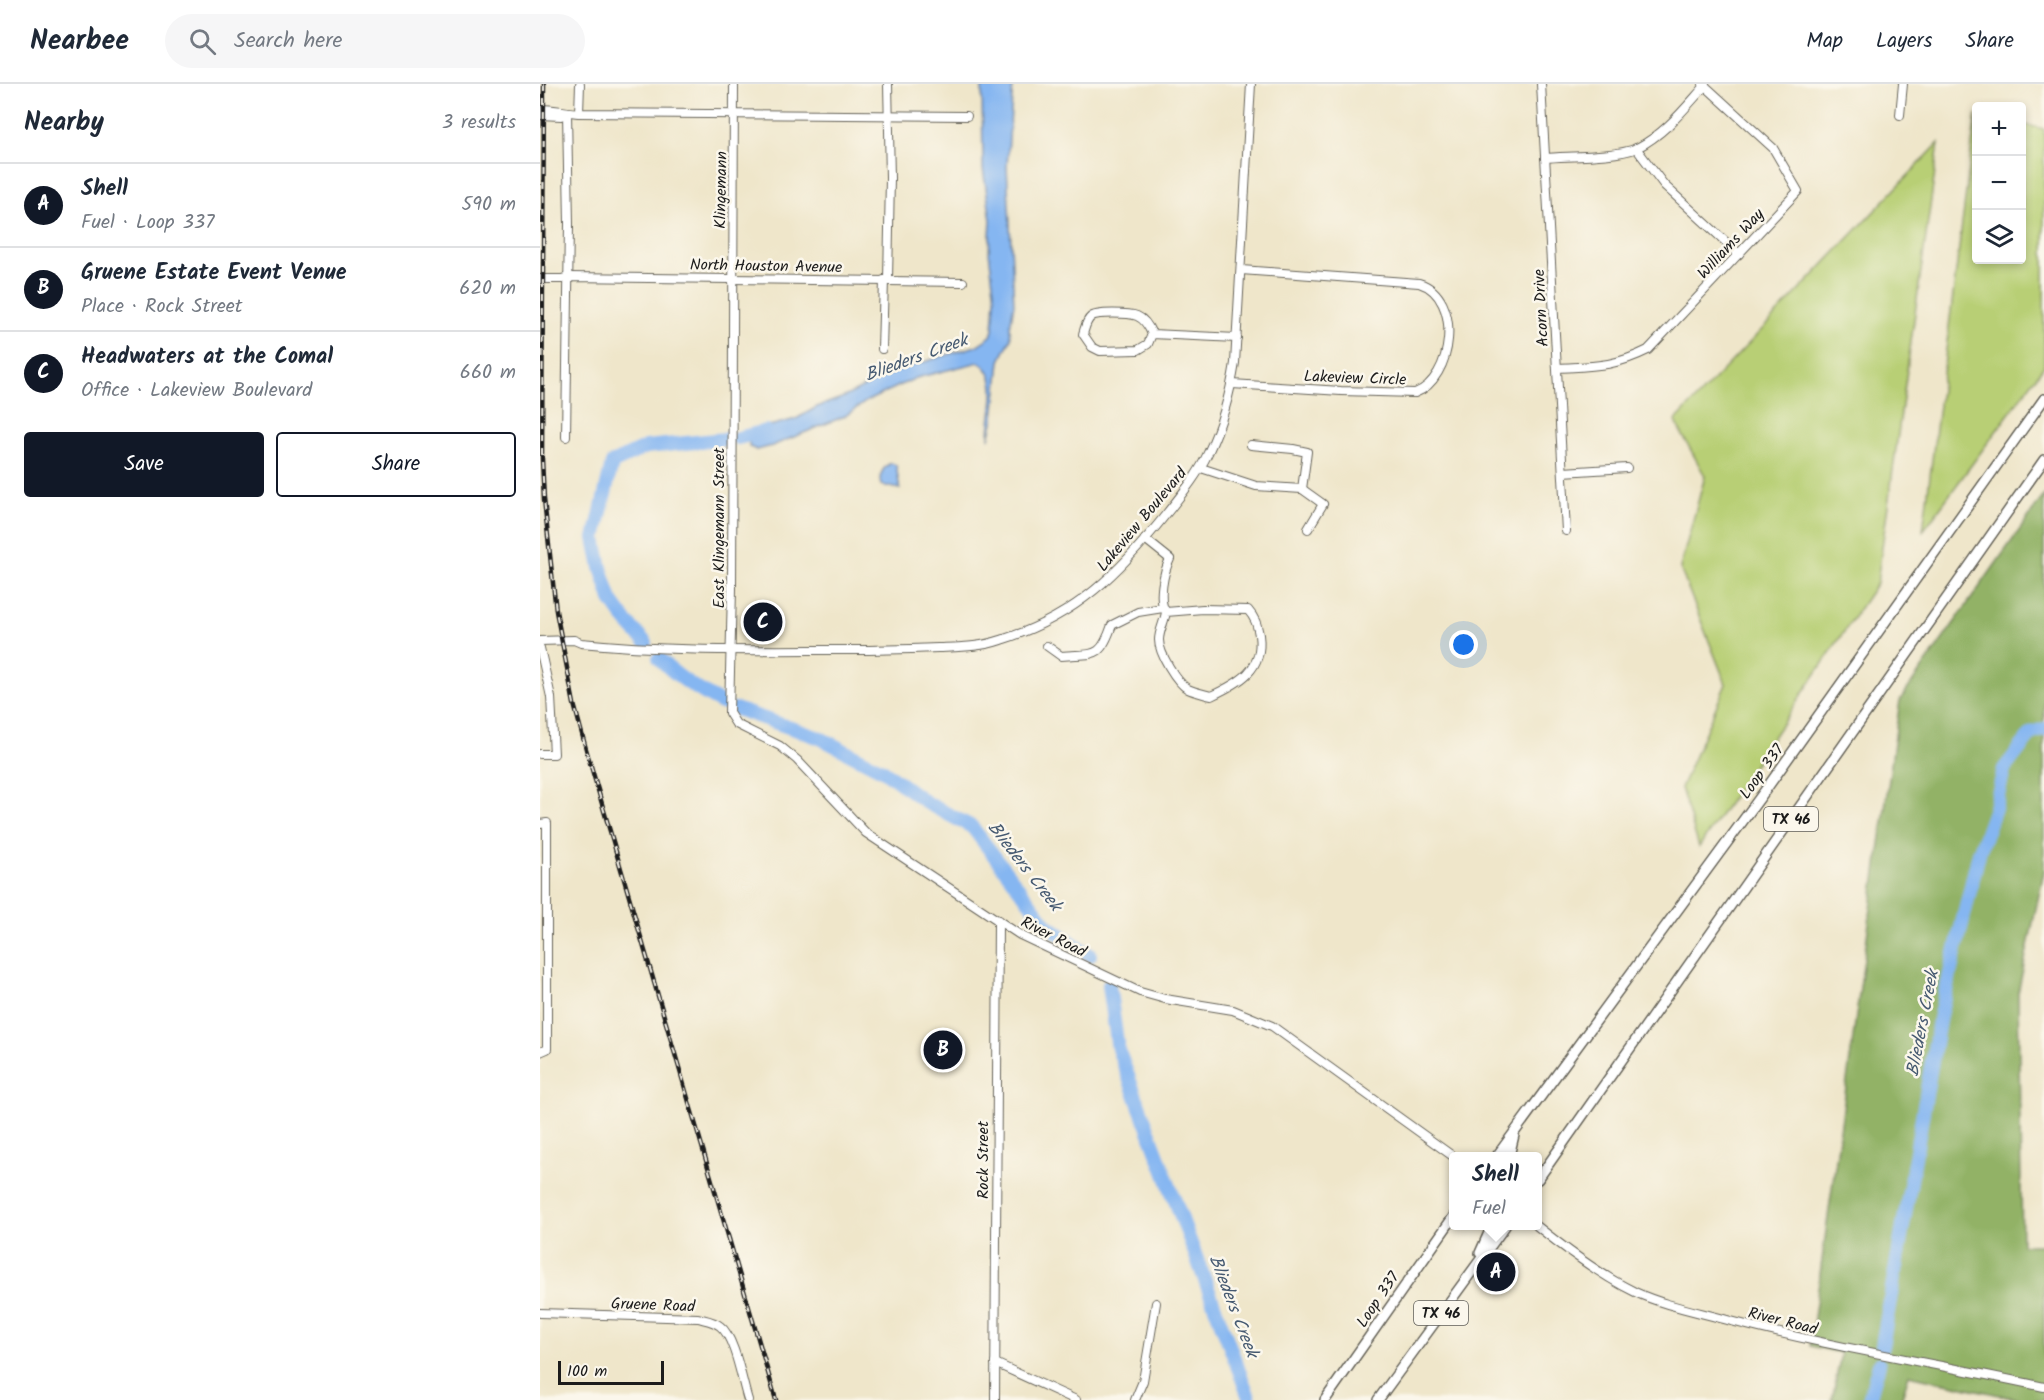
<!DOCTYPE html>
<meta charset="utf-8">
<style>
body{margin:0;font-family:Kalam,sans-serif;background:#f6f6f7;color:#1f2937}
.controls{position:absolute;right:18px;top:18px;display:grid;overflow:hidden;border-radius:6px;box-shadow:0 3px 9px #0003}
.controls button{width:54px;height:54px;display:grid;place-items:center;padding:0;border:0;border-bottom:2px solid #e0e1e3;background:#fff;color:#1f2937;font:30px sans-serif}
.scale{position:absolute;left:18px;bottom:15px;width:106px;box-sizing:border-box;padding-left:6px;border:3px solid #1c1c1c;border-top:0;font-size:16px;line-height:21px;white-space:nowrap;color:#1c1c1c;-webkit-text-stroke:4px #fbf7ec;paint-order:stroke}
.you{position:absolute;left:924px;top:561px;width:21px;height:21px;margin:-15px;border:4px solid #fff;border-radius:50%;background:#1a73e8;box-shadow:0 0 0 9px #1a73e833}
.badge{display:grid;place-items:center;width:39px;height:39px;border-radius:50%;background:#111827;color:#fff;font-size:20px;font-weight:700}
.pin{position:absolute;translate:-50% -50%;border:3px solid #fff;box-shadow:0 2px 6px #0006}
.popup{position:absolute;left:909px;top:1068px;width:93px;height:78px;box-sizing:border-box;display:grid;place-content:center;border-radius:6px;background:#fff;filter:drop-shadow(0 2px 4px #0005);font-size:20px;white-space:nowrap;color:#747a83}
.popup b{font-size:22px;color:#1f2937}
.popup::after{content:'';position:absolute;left:50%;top:100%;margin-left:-12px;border:12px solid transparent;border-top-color:#fff}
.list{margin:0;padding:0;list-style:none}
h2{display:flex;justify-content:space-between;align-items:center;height:78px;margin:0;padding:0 24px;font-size:26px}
h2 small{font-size:20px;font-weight:400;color:#747a83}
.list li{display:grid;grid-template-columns:39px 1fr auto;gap:18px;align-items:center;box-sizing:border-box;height:84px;padding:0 24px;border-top:2px solid #e0e1e3}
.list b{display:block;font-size:22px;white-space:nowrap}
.list p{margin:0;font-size:20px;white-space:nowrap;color:#747a83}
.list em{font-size:20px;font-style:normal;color:#747a83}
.actions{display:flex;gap:12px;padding:18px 24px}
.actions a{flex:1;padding:14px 0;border:2px solid #111827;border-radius:6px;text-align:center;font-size:21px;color:#111827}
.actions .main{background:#111827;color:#fff}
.icon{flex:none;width:33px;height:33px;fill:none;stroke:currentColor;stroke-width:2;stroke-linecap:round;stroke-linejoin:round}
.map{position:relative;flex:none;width:1504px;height:1316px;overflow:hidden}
header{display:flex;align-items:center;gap:36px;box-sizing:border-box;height:84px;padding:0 30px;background:#fff;border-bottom:2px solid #e0e1e3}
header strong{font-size:28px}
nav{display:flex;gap:33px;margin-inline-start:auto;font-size:21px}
.search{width:420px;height:54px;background:#f6f6f7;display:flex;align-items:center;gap:15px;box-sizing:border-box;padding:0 21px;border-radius:33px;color:#747a83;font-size:22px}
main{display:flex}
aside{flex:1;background:#fff}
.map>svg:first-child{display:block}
.green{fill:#b8cf74;stroke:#6a7648;stroke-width:1.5}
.forest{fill:#92b266;stroke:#576741;stroke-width:1.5}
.water{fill:#85b6f1;stroke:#506986;stroke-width:1.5}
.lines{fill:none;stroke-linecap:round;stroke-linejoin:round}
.river{stroke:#85b6f1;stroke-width:14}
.minor-casing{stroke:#666359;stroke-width:10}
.major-casing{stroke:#666359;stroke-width:12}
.minor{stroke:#fff;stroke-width:8}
.major{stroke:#fff;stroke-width:9}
.rail-casing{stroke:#1c1c1c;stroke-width:4.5}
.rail{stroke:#fbf7ec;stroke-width:2;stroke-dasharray:7;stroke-linecap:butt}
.labels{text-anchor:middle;stroke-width:5;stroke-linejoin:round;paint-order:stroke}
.shield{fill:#fbf7ec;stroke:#5f5e5a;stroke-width:1.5}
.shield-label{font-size:15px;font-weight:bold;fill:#1c1c1c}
.street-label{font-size:16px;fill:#1c1c1c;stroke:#fbf7ec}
.water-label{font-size:18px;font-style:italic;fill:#465a71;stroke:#fbf7ec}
</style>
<header>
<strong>Nearbee</strong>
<div class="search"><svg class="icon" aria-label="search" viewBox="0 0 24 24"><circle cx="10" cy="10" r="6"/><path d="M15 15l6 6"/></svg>Search here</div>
<nav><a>Map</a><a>Layers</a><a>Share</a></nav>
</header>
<main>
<aside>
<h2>Nearby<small>3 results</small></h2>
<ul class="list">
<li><span class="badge">A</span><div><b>Shell</b><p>Fuel · Loop 337</p></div><em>590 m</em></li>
<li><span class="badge">B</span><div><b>Gruene Estate Event Venue</b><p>Place · Rock Street</p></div><em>620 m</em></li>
<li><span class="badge">C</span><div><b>Headwaters at the Comal</b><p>Office · Lakeview Boulevard</p></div><em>660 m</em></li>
</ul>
<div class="actions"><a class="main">Save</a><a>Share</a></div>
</aside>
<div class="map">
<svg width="1504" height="1316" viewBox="0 0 1504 1316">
<rect width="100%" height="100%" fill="#fbf7ec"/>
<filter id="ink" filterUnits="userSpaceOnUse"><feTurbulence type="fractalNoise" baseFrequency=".0167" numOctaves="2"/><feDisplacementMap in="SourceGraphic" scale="12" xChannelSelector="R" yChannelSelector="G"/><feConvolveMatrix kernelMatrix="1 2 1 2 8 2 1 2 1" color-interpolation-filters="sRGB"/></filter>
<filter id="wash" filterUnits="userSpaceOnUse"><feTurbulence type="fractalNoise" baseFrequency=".008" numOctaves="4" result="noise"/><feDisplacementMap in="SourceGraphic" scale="24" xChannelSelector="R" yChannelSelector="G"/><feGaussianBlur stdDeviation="1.35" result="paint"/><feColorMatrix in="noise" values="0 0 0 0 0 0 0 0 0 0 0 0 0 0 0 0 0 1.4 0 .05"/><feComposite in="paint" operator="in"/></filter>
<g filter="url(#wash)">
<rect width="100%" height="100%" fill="#efe6ca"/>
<g class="green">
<polygon points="1436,30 1436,176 1482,176 1482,40 1504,45 1504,282 1383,447"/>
<polygon points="1399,59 1337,499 1159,763 1141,704 1186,600 1140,484 1165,392 1135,337"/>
</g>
<polygon class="forest" points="1504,411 1504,787 1478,909 1482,1161 1504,1161 1504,1316 1482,1316 1369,1291 1361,1316 1292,1316 1301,1269 1270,1262 1360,616"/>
<g class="water">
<path d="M 442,0 L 473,0 L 467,82 L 474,220 L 470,243 L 471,254 L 460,277 L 454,334 L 449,355 C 448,331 464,293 439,278 L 376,294 L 327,317 L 305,332 L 232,362 L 217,366 L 209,363 L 210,347 L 256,335 L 277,323 L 304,313 L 358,286 L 436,262 L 451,252 L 453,246 L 455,215 L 449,168 L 451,136 L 443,85 Z"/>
<path d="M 351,379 L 356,381 L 360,405 L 341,401 C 338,392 343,383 351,379 Z"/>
</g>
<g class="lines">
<g class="river">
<polyline points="198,354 226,347"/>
<polyline points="106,559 86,537 71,516 61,484 55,454 72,379 106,363 186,355"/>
<path d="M 119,574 C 136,593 159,607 182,619"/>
<polyline points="196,625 280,654 344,687 387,719 432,743 507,841 550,871"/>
<polyline points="569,901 578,965 710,1316"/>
<polyline points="1342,1262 1400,931 1439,769 1455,724 1464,685 1492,649 1504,645"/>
<polyline points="1329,1316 1339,1280"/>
</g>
</g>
</g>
<g filter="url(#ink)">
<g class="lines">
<g class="minor-casing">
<g id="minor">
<polyline points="194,0 192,505 189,629 196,640 240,662 257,676 326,749 480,851 600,908 625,915 693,926 732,942 914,1073"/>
<polyline points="1001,0 1026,447"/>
<path d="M 0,25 C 14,25 25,28 39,29 L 427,32"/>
<polyline points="39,29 40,0"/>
<polyline points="0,31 21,32 27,28"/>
<polyline points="1360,31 1363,0"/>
<polyline points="1096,64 1124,101 1199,170"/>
<path d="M 1005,74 C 1029,72 1076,73 1097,64 C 1125,50 1145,24 1165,2"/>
<polyline points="0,195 22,195 28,193 423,198"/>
<polyline points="348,196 350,94 348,0"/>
<path d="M 612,250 L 608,260 L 598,266 L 560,267 L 552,263 L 543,250 C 545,244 546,237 551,233 C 556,228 590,229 597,232 C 604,235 609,243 612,250 L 697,254"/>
<polyline points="342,265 344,196"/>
<path d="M 1017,284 C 1054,282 1074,283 1108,266 L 1258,107 L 1233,64 L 1163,0"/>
<path d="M 692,300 L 801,307 L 875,309 C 913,296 924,213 879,199 L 701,186"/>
<polyline points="26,353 29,140 27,28"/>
<polyline points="711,361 753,365 767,368 762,405"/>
<polyline points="661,384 716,402 762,405 783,420 768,445"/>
<polyline points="1023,388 1087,384"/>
<path d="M 605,455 L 630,475 C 624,487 617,517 626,528 L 663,525 L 708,526 C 715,534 717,540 719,551 C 724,586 699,599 671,612 C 664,610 654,608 648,605 C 636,598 619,569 619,556 C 619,547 625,536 626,528"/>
<path d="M 0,557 L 34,556 L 41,559 C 131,568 222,566 312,566 C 341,566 370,565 398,564 C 420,563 441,563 461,556 C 536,533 580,488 627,429 C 642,410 658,391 668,369 C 682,340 690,311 695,279 L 711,0"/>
<path d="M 507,562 L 521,572 C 555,569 560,576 572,541 L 598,528 L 623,524"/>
<polyline points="0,564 11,613 14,670 0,670"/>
<polyline points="0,740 7,739 7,965 0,968"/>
<path d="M 997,1142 C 1028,1167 1060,1191 1095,1208 C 1125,1222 1160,1228 1191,1237 C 1294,1264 1400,1280 1504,1303"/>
<path d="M 0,1229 L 158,1234 C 165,1236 174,1237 180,1242 C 195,1253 202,1298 208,1316"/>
<polyline points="455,1279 536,1316"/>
<polyline points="455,1316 458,836"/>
<polyline points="595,1316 603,1297 616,1219"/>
</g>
</g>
<g class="major-casing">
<g id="major">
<polyline points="957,1072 1224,708 1504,315"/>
<polyline points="969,1072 974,1051"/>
<polyline points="998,1095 1504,376"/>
<polyline points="940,1169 952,1142"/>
<polyline points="785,1316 914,1132"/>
<polyline points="838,1316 965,1142"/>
</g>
</g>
<use href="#minor" class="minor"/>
<use href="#major" class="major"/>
<g class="rail-casing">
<polyline id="rail" points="4,0 2,375 4,415 16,527 34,620 46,665 236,1316"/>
</g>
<use href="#rail" class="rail"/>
</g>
</g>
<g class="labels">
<g class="shield">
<rect x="1224" y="723" width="54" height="24" rx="4.5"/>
<rect x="874" y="1217" width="54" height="24" rx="4.5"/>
</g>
<g class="shield-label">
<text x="1251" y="740">TX 46</text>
<text x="901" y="1234">TX 46</text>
</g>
<g class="street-label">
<text transform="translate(180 106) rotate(-89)" y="6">Klingemann</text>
<text transform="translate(1190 159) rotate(-47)" y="6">Williams Way</text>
<text transform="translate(226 181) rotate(1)" y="6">North Houston Avenue</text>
<text transform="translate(1000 224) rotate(-93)" y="6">Acorn Drive</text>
<text transform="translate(815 293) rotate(2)" y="6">Lakeview Circle</text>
<text transform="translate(601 435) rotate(-50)" y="6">Lakeview Boulevard</text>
<text transform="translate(178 444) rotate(-90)" y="6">East Klingemann Street</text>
<text transform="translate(1221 687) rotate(-54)" y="6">Loop 337</text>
<text transform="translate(514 852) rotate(27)" y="6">River Road</text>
<text transform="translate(442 1076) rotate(-90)" y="6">Rock Street</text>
<text transform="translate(837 1215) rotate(-56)" y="6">Loop 337</text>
<text transform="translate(113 1220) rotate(2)" y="6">Gruene Road</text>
<text transform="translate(1243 1236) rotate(14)" y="6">River Road</text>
</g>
<g class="water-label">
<text transform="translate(376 273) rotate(-20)" y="6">Blieders Creek</text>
<text transform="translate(485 782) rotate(52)" y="6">Blieders Creek</text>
<text transform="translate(1382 939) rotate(-79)" y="6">Blieders Creek</text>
<text transform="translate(694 1222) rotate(69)" y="6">Blieders Creek</text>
</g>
</g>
</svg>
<div class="controls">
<button>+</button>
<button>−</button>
<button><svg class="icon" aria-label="layers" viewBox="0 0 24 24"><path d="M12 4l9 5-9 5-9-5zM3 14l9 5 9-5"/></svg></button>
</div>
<div class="scale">100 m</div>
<div class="you"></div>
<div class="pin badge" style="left:956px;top:1188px">A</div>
<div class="popup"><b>Shell</b>Fuel</div>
<div class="pin badge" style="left:403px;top:966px">B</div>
<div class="pin badge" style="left:223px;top:538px">C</div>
</div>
</main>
